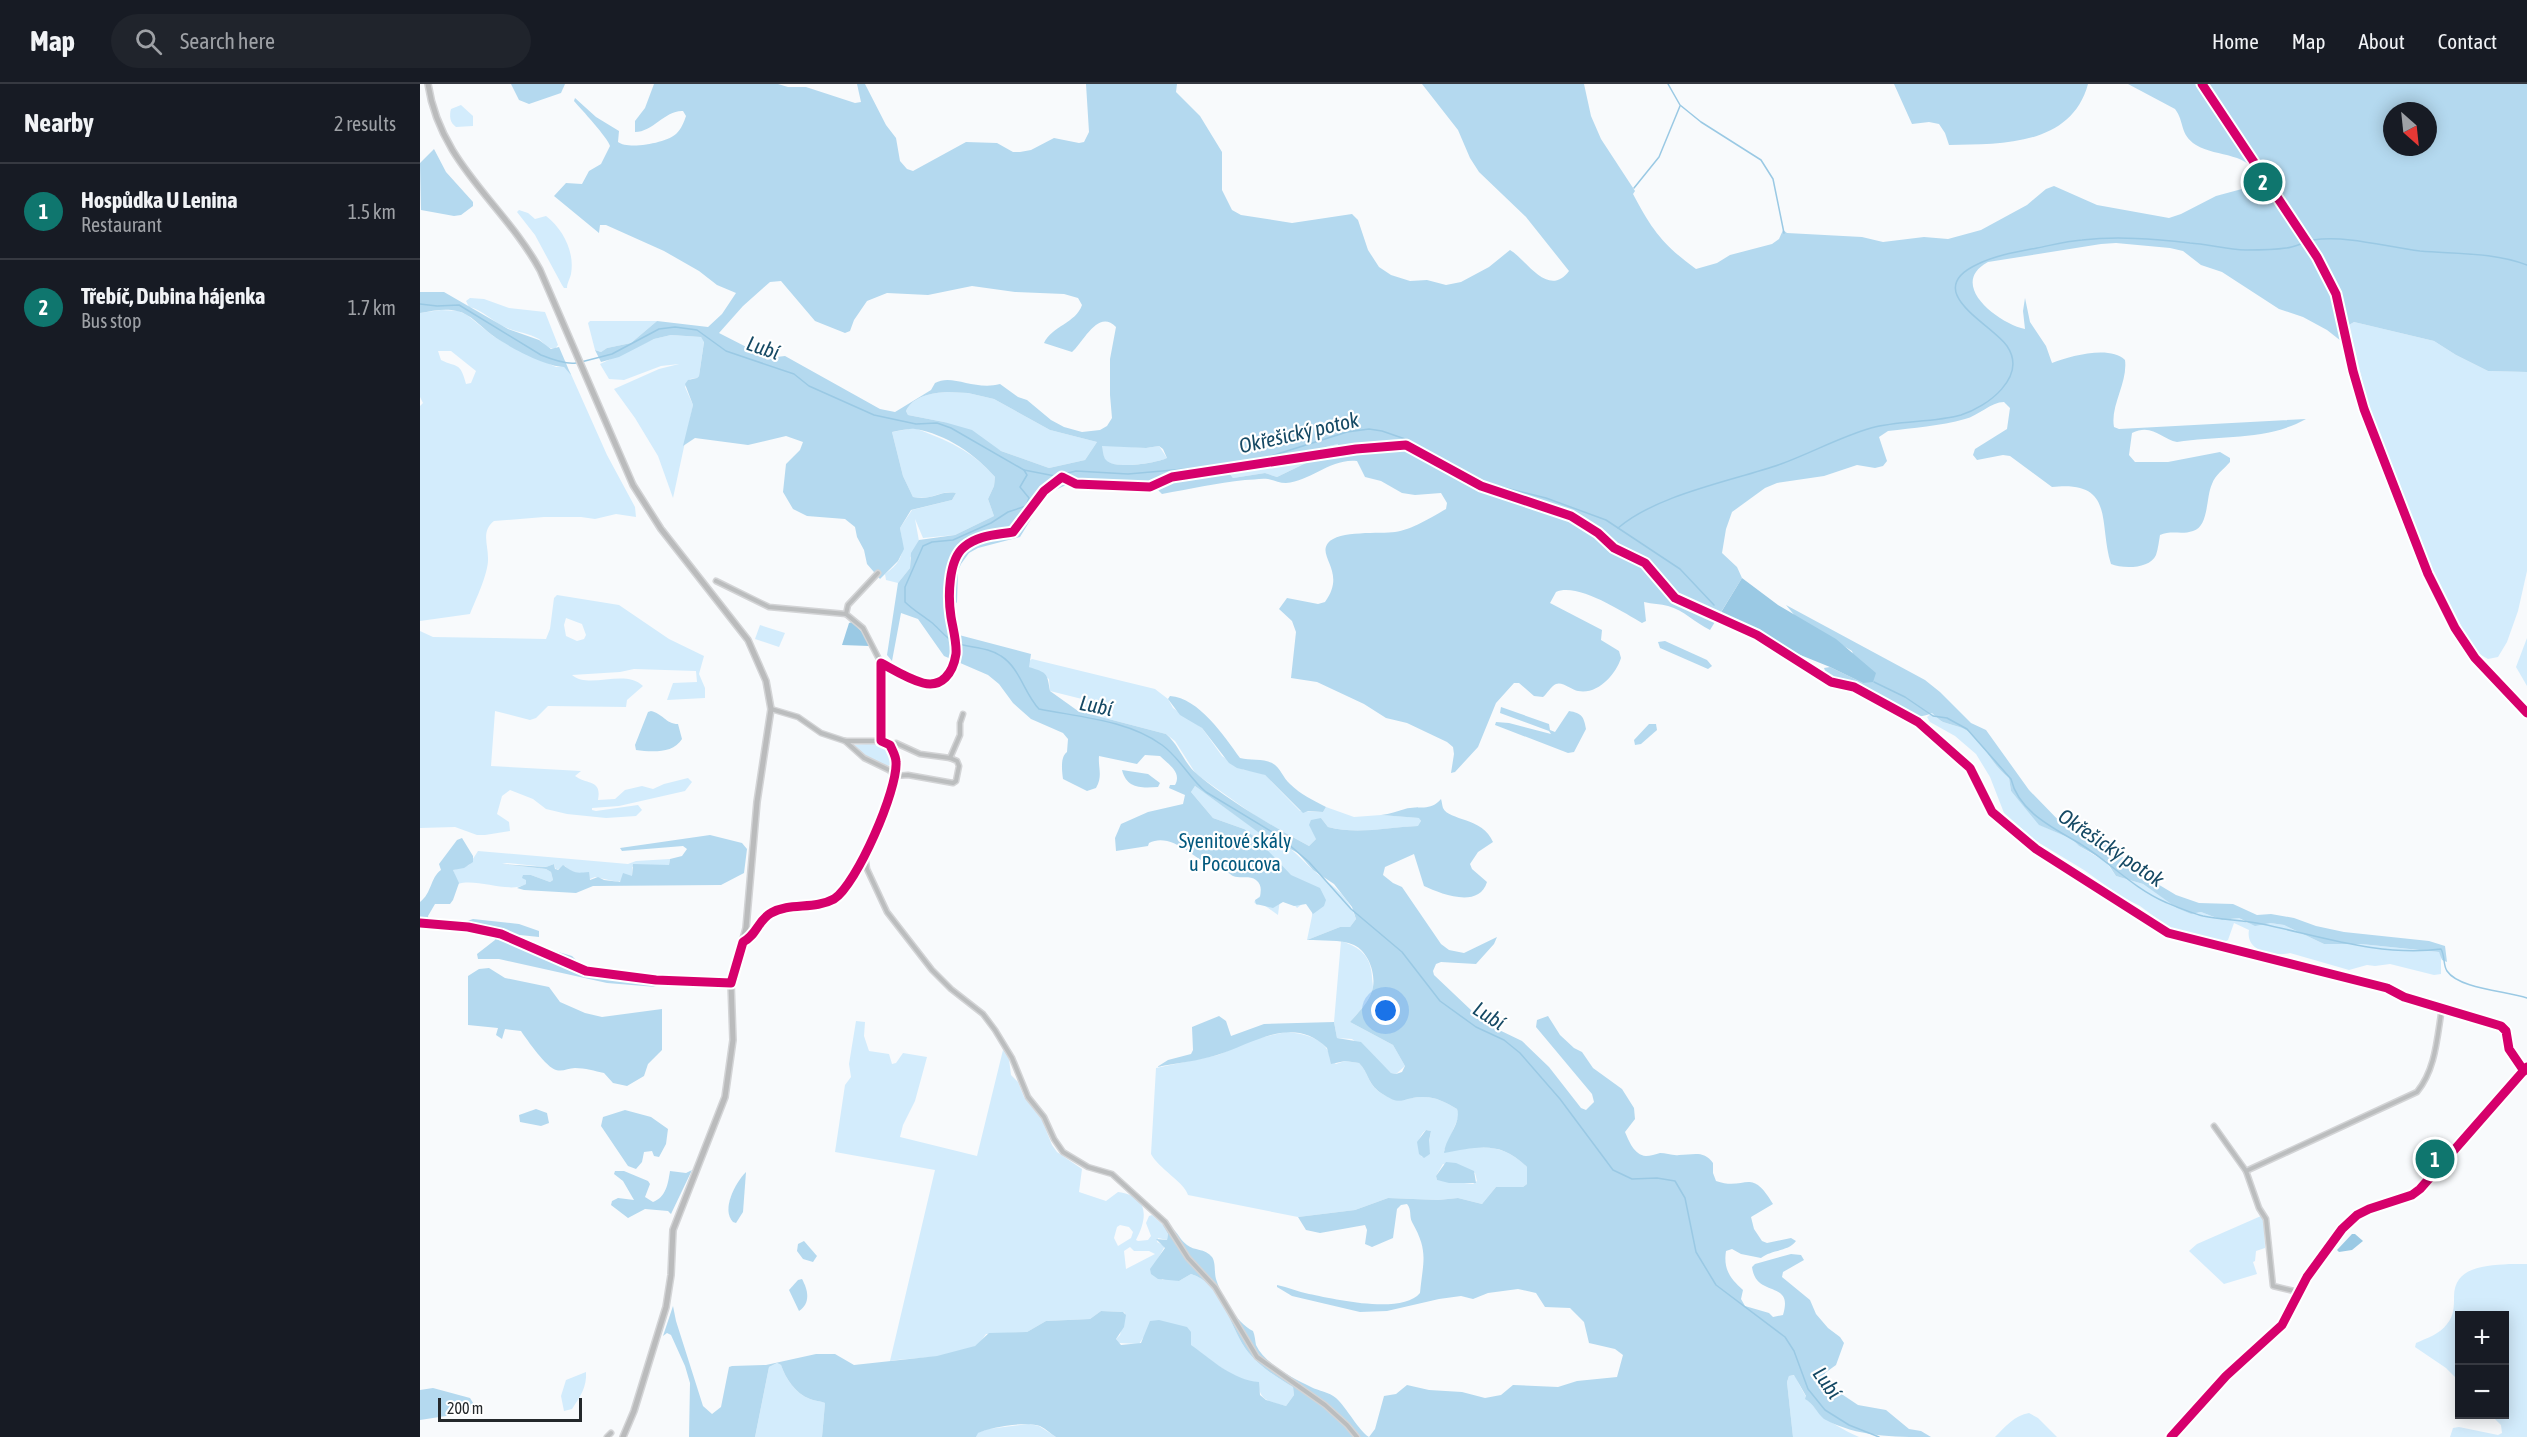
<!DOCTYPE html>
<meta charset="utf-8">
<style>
body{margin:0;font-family:"Asap Condensed",sans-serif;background:#20242c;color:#f1f3f6}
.controls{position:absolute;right:18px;bottom:18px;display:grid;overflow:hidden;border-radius:0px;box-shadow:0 3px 15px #0003}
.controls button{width:54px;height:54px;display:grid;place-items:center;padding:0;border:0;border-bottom:2px solid #363941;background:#171b24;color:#f1f3f6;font:30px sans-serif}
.compass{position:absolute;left:1963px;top:18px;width:54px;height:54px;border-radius:50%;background:#171b24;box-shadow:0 3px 15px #0003;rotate:153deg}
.scale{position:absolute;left:18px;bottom:15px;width:144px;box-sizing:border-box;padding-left:6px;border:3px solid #24282b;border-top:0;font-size:16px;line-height:21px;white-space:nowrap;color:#24282b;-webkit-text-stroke:4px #fff;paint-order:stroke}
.you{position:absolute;left:966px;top:927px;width:21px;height:21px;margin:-15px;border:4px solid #fff;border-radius:50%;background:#1a73e8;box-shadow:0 0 0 9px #1a73e833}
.badge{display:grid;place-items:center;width:39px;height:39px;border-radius:50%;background:#0f766e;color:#fff;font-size:20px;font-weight:700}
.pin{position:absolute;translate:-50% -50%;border:3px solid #fff;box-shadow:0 2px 6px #0006}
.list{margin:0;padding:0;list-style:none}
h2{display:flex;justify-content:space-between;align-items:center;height:78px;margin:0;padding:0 24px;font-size:26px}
h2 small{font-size:20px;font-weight:400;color:#9ea1a6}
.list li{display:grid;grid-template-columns:39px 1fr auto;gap:18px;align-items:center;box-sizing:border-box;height:96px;padding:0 24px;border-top:2px solid #363941}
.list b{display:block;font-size:22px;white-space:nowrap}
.list p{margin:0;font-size:20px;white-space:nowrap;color:#9ea1a6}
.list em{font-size:20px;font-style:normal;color:#9ea1a6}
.icon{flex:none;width:33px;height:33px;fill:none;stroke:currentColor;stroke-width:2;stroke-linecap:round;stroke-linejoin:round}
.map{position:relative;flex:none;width:2107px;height:1353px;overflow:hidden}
header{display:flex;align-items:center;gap:36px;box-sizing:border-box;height:84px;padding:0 30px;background:#171b24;border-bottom:2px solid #363941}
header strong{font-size:28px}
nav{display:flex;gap:33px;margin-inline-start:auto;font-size:21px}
.search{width:420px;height:54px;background:#20242c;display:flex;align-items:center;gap:15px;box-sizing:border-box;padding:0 21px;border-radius:33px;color:#9ea1a6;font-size:22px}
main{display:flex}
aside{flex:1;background:#171b24}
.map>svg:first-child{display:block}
.green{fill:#d3ecfc;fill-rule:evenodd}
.forest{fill:#b4d9ef;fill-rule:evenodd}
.water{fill:#9ac9e4}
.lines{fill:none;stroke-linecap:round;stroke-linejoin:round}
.stream{stroke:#9ac9e4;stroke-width:1.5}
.minor-casing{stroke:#d3d4d6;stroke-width:7}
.tertiary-casing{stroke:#d3d4d6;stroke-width:8}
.secondary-casing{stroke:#d3d4d6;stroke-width:8}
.minor{stroke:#bbbdbe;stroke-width:4}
.tertiary{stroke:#bbbdbe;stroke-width:4.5}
.secondary{stroke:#babbbc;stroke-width:5}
.cycleway-casing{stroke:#fff;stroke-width:13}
.cycleway{stroke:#d6006c;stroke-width:9}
.labels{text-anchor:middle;stroke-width:4.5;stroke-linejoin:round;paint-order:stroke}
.park-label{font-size:20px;fill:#00587d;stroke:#fff}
.water-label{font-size:21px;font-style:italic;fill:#154964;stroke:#fff}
</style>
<header>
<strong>Map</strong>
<div class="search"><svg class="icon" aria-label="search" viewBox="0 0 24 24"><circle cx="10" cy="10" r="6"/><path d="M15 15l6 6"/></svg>Search here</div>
<nav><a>Home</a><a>Map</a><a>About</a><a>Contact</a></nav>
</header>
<main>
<aside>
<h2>Nearby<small>2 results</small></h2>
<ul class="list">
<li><span class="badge">1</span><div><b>Hospůdka U Lenina</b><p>Restaurant</p></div><em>1.5 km</em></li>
<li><span class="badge">2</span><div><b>Třebíč, Dubina hájenka</b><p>Bus stop</p></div><em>1.7 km</em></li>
</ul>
</aside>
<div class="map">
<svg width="2107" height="1353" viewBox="0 0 2107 1353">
<rect width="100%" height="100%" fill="#f8fafc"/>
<g class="green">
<path d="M 41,21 L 53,32 L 53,42 L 36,43 C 30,39 29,32 31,25 Z"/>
<path d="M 99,126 L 108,129 L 115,135 L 126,132 C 143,145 155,168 151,190 C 150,195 147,199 147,204 L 144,204 L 142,201 L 115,151 L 97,128 Z"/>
<path d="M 50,214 L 64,215 L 89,224 L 125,228 L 138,261 L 135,265 C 127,264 124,260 119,255 C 109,249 97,248 87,244 C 74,239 62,225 49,223 L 46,217 Z"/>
<path d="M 21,226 L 38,227 L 47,231 L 73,252 L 94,264 L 136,283 L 144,283 L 150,288 L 187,371 L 215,423 L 216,433 L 196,430 L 175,435 L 161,433 L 124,433 L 74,437 C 61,447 68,460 68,474 C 69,488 56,515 50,530 L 0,537 L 0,322 L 3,319 L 0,313 L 0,229 ZM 18,267 L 31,267 L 56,287 L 51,299 L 46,300 C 40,277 37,284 21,276 Z"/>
<polygon points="170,237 237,237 211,259 187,264 181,268 175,266 168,239"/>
<polygon points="1934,238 2014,257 2036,271 2068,287 2107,288 2107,487 2098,527 2087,558 2078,573 2068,575 2059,570 2049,557 2011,485 1950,329 1929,241"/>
<polygon points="251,251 281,253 284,257 279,292 277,294 270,295 265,303 273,321 253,414 238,372 215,334 194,305 239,285 259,280 241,282 204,296 189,295 180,280 234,255"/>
<path d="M 527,308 L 548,309 L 574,315 L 630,346 L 677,358 L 665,376 L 629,384 L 581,367 L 524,338 L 488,331 L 486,327 C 493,312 512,309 527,308 Z"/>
<path d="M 494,344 C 525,355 553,367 575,393 L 574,402 L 568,415 L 574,432 L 535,451 L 503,454 L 495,435 L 499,457 L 490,474 L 490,484 L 478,499 L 466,496 L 465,490 C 485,476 484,466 480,444 L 492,426 L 532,416 L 536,409 C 520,405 514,417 493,413 L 483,392 L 472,348 Z"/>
<path d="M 918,360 L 919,369 L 888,378 L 857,393 L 845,389 L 813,394 L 805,384 C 816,374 840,378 855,377 C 876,374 897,364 918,360 Z"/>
<path d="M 682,361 L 726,364 L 739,362 L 747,374 C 737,379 693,386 685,376 C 683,372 682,366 682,361 Z"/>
<path d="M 137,511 L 199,521 L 249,555 L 284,572 L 279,590 L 285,604 L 285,614 L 247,616 L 253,599 L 277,598 L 276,587 L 214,585 L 200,588 L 152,591 C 170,606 204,584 223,602 L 207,616 L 206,623 L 128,622 L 116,634 L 110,636 L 75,627 L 71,682 L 161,687 L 155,692 C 167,701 182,695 178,716 L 195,715 L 205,706 L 222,702 L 233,705 L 244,700 L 268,694 L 272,698 L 265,707 L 199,722 L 172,724 L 172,726 L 176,727 L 218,721 L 222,726 L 216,732 L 186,734 L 147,730 L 126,725 L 113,715 L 90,706 L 82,712 L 77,730 L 89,738 L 90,747 L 65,751 L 57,751 L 35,743 L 0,744 L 0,547 L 13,553 L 126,555 L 130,545 L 134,514 ZM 146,534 L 162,540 L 166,551 L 164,555 L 157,557 L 146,552 L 144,541 Z"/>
<polygon points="340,541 365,549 359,563 335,555"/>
<polygon points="2107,554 2107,602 2096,583"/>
<path d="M 612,575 L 735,605 L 748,615 L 753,624 L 782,644 L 802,672 L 824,686 L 838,687 L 845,691 L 880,727 L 903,728 L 906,723 L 934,733 L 961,731 L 1000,734 L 1001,738 L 999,742 C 967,743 940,751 908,743 L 901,734 L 896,755 L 889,762 L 837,733 L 776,690 L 755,657 L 746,650 L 658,627 L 662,615 L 630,607 L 629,595 L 609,583 L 608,578 Z"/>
<path d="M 1512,629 C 1516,632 1519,636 1523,638 C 1531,641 1541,642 1549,648 C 1565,661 1571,680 1589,694 L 1591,707 L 1620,741 L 1652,755 L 1659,762 L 1686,778 L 1696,792 L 1723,800 L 1758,824 L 1771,830 L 1781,828 L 1802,836 L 1819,834 L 1827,839 L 1850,839 L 1864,841 L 1904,860 L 1941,860 L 2019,868 L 2021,871 L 2021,890 L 2014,891 L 1970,880 L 1955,882 L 1947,881 L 1929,886 L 1870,869 C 1853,873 1825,867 1829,846 L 1814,839 L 1808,856 L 1802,859 L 1748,843 L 1720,822 L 1700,812 L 1664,786 L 1616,757 L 1584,729 L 1570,693 L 1556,670 L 1535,652 L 1510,638 L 1507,633 Z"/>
<path d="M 460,659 C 468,664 473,672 473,681 C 458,685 442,671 432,661 Z"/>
<path d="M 775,702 L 843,751 C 867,757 876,771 893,786 C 912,802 928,810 936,835 L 930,843 L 920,843 L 887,856 L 892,832 L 892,822 L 886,817 L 877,824 L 871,817 L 860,815 L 858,831 L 841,819 L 837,821 L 834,818 L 846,806 L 829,786 L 826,793 L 808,789 L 787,780 L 824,745 L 793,734 L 771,708 Z"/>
<path d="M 58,767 L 208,780 L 216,777 L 250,775 L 249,781 L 216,781 L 212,783 L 212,792 L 198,798 L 175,793 L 170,795 C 163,788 152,791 145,782 L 136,786 L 134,780 L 126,783 L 87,779 L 82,780 L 126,785 L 131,788 L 133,796 L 130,798 L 111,791 L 106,796 L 106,800 C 89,810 58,794 38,800 L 33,786 L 49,781 Z"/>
<path d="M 921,857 C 940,863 951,872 952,893 C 952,897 954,903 952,907 C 948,919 938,929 930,938 L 973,961 L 985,982 L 976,990 L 971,989 L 948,967 L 932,955 L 917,954 L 914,938 Z"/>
<path d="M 436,937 L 445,938 L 444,952 L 449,967 L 469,970 L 472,980 L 476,979 L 483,969 L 507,973 L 495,1017 L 483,1041 L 480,1053 L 557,1072 L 583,966 L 589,975 L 591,991 L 598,998 L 604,1013 L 622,1036 L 632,1061 L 637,1068 L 662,1085 L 659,1108 L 686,1117 L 698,1108 C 729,1112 728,1133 716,1156 L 718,1157 L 728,1156 L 731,1152 L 726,1139 L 729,1132 L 732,1131 L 743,1141 L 748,1150 L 747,1156 L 738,1154 L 737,1158 L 745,1162 L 737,1176 L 742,1196 L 750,1194 L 759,1197 L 771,1190 C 801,1199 809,1240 825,1264 C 838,1282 855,1292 873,1303 L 874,1311 L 866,1322 C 848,1317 841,1318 837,1298 C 818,1300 786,1272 770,1261 L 771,1248 L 723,1254 L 719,1260 L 699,1259 L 696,1255 L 700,1251 L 705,1229 L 703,1228 L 681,1227 L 670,1235 L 626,1237 L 607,1248 L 566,1250 C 563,1254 560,1259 557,1261 C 537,1275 494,1273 470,1277 L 515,1086 L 415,1068 L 425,1001 L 431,993 L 429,980 ZM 700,1141 L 709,1143 L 713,1148 L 711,1154 L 698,1162 L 694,1154 L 697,1143 ZM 710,1163 L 714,1167 L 729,1167 L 735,1170 L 706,1185 L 704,1167 Z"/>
<path d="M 866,948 C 883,949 910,955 910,976 L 916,980 L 925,977 L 939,979 C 949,989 948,1001 961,1009 C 982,1022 981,1014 1001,1013 C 1014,1012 1026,1018 1037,1025 L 1039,1032 L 1024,1067 C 1058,1064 1080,1056 1107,1083 L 1107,1100 L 1103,1103 L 1076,1103 L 1062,1120 L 1038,1114 L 1018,1116 L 968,1114 L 935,1126 L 878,1133 L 768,1111 C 764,1098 738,1084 731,1070 L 736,984 L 798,971 L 835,955 ZM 1006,1046 L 1011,1047 L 1008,1063 L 1010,1070 L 1002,1073 C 996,1064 998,1052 1006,1046 ZM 1023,1080 L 1055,1089 L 1057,1097 L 1053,1100 L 1017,1096 L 1016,1092 Z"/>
<polygon points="1841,1132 1844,1138 1845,1164 1836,1167 1835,1177 1833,1178 1837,1190 1804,1200 1769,1167 1777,1160"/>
<path d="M 2089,1180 L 2107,1180 L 2107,1353 L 2030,1353 L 2033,1344 L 2039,1343 L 2078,1351 L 2082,1349 L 2081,1341 L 2071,1331 L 2084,1330 L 2084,1232 L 2040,1232 L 2039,1297 L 2026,1284 L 1995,1263 L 1996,1259 C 2007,1254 2020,1250 2027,1240 C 2034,1232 2034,1223 2034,1213 C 2034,1182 2065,1182 2089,1180 Z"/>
<path d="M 357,1279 L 361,1281 C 366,1295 375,1309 390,1315 C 395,1317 400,1317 405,1319 L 402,1353 L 335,1353 L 349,1283 Z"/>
<path d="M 166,1288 C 167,1303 160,1313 152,1325 L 144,1327 L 141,1312 L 146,1296 Z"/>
<path d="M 1375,1291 C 1389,1325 1406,1338 1439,1353 L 1373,1353 L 1367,1298 L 1369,1292 Z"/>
<path d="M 1609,1329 L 1618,1334 L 1637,1353 L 1575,1353 C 1585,1343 1595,1331 1609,1329 Z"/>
<polygon points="609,1340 619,1342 636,1353 556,1353 557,1349 568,1345"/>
</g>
<g class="forest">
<polygon points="91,0 145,0 141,9 109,20 99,16"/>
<path d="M 234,0 L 358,0 L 368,3 L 386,3 L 435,19 L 441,18 L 437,0 L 445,0 L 466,41 L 476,54 L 480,77 L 487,85 L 493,87 L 546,58 L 577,59 L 593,68 L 600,68 L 611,66 L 634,54 L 659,59 L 664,58 L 669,48 L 666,0 L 757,0 L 756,8 L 780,32 L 802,68 L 802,106 L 812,126 L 821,131 L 872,139 L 932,130 L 938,136 L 948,166 L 959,183 L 971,191 L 990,197 L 1007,196 L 1026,201 L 1041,198 L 1069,183 L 1090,166 C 1106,175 1128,215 1149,187 L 1106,133 L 1059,88 L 1050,74 L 1038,46 L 1002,0 L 1164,0 L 1171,32 L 1181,55 L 1215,107 L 1213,110 C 1232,146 1243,161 1276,185 L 1297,179 L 1310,171 L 1352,160 L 1359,155 L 1363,146 L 1367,149 L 1442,153 L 1463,158 L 1504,153 L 1528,155 L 1561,146 L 1607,121 L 1626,105 L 1634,102 L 1677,121 L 1749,134 L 1761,130 L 1796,112 L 1833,102 L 1838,97 C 1832,67 1797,74 1776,61 C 1759,50 1765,38 1755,25 L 1708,0 L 2107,0 L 2107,288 L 2068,287 L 2036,271 L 2014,257 L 1934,238 L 1929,241 L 1932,258 L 1921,257 L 1907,246 L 1883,233 L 1859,225 L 1802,188 L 1781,181 L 1763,167 L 1750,164 L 1696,159 L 1681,160 L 1568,178 C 1527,200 1578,239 1605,245 L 1603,227 L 1605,214 L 1610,238 L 1626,262 L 1632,279 C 1650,272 1690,261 1705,276 C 1708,298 1690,322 1694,343 L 1699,345 L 1886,335 C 1847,357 1800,351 1757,358 C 1742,356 1733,339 1712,349 L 1709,371 L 1715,378 L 1748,378 L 1800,368 L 1810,374 L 1810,378 C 1804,385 1795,391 1792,400 C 1786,412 1789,443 1773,447 C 1762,451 1751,446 1740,451 C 1739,457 1738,465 1736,471 C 1730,485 1703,485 1691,480 C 1678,439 1696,396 1632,403 L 1590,372 L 1583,371 L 1557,376 L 1553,371 L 1555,365 L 1587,345 L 1590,324 L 1584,318 C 1571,318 1558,332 1545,335 C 1520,342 1493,344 1468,347 L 1459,353 L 1467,377 L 1463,382 L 1455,384 L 1437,381 L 1404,392 L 1357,399 L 1345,404 L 1312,428 L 1306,445 L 1302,469 L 1317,483 L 1322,494 L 1290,546 C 1275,539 1264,526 1248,522 C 1241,520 1232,520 1224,518 L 1226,537 L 1222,539 C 1203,528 1157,498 1136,508 L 1130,519 L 1182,546 L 1181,556 L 1199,567 L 1201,574 C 1196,590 1178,611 1158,607 C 1152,606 1142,597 1136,600 C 1131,602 1127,610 1123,613 L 1114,612 L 1099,599 L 1094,599 L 1076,619 L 1058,663 L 1035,688 L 1031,689 L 1034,670 L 1033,663 L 1027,658 L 987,639 L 966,634 L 944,620 L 897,598 L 871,594 L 876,548 L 872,537 L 859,525 L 867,514 L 898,520 L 905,518 C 927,488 897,473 908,459 C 918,446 961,450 975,448 C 991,446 1012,433 1026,425 L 1027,419 L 1021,409 L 995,411 L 982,409 L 961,397 L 945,393 L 937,377 C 911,374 891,397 866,399 C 859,399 854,396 848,395 C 841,394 832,396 825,396 C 797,399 769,405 742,410 L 733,401 L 667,398 L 644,402 L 633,407 L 622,417 L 600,453 L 558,464 L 549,469 L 541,480 L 538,487 L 537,518 L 533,524 L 534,538 L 539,551 L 611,570 L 609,583 C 627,589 627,588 630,607 L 658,627 L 746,650 C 760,662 764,680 778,691 C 812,719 851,741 889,762 L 896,755 L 889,741 L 891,736 L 901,734 L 908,743 C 939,751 967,743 998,742 L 1001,737 L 999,734 L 961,731 C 970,730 977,727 985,725 C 999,721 1010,728 1021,715 C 1022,718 1022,721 1023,724 C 1029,737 1063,733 1073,758 L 1058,768 L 1050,780 L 1052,785 L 1067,798 C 1059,825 1021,810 1004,802 L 994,770 L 965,783 L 963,791 L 973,799 L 982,803 L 1021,860 L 1029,866 L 1044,869 L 1077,853 L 1074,860 L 1056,880 L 1021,878 L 1016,880 L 1013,887 L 1014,891 L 1052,927 L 1075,944 L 1102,957 L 1129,983 L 1161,1024 L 1166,1026 L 1174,1018 L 1172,1010 L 1116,943 L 1117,936 L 1128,932 L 1140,951 L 1154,964 L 1162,968 L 1173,984 L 1202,1005 L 1214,1024 L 1215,1035 L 1205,1048 C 1209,1057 1214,1071 1226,1072 C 1230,1072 1236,1070 1240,1069 C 1246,1069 1253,1072 1259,1071 C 1273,1071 1284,1066 1293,1079 L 1293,1089 L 1296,1097 C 1326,1108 1330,1081 1353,1120 L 1331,1133 L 1334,1145 L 1342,1157 L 1347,1159 L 1371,1154 L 1376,1157 C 1368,1168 1352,1165 1341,1174 L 1321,1170 L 1312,1165 L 1306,1167 C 1303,1186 1311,1195 1323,1206 L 1321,1215 L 1325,1222 L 1349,1229 L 1353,1233 L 1363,1231 C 1374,1195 1336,1215 1332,1183 L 1335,1180 L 1371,1170 L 1381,1171 L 1384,1176 L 1363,1188 L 1362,1193 L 1390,1216 L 1396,1230 L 1408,1244 L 1420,1253 L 1424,1259 L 1416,1281 L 1405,1289 L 1405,1299 L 1438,1321 L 1466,1326 L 1489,1345 L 1501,1347 L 1511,1353 C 1472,1353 1438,1353 1404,1335 C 1397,1329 1393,1319 1385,1315 L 1386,1312 L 1374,1291 L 1369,1292 L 1367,1298 L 1373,1353 L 636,1353 C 631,1350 626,1345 620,1342 C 608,1337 570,1343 558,1349 L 556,1353 L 402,1353 L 405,1319 C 400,1317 395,1317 390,1315 C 375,1309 366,1295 361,1281 L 357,1279 L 349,1283 L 335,1353 L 269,1353 L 270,1299 L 265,1282 L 251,1251 L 247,1249 L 243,1252 L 253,1222 L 256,1237 L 283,1322 L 292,1330 L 301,1323 L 309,1283 L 312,1282 L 346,1281 L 396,1270 L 415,1270 L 434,1281 L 517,1272 L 555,1262 L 569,1249 L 607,1248 L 626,1237 L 670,1235 L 681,1227 L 703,1228 L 706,1231 L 704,1243 L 696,1255 L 701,1261 L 721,1259 L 730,1237 L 739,1236 L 767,1243 L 771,1248 L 771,1261 C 792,1276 813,1296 839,1298 L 840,1311 L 846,1316 L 866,1322 L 874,1311 L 873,1303 C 855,1292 838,1282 825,1264 C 809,1240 801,1199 771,1190 L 759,1197 L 738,1195 L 731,1190 L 730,1185 L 745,1164 L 736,1155 L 747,1156 L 748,1150 L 743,1141 C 759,1145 756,1152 767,1161 C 774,1167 785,1164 792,1173 C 796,1179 794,1188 796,1195 C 802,1214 816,1238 833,1247 C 835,1252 835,1256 836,1261 C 845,1280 872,1294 891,1303 C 899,1307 909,1308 916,1314 C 927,1324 939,1347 949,1353 L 955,1345 L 964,1312 L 976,1310 L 987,1301 L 1009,1306 L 1042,1308 L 1065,1314 L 1081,1311 L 1093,1301 L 1138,1303 L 1157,1297 L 1197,1293 L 1203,1271 L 1195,1265 L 1169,1259 L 1164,1238 L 1150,1224 L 1125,1223 L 1116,1209 L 1098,1205 L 1068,1209 L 1053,1215 L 1041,1212 L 1019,1215 L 967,1227 L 940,1228 L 872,1212 L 857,1203 L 857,1201 C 868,1203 878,1208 889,1210 C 914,1215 982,1231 1000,1209 C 1003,1177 1009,1168 992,1138 C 989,1132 992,1126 987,1120 L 981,1121 L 977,1125 L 973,1154 L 952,1163 L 945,1160 L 947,1146 L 945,1141 L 900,1149 L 886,1146 L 878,1133 L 935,1126 L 968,1114 L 1018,1116 L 1038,1114 L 1062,1120 L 1076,1103 L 1103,1103 L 1107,1100 L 1107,1083 C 1080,1056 1058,1063 1024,1069 C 1025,1054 1042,1039 1037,1025 C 1026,1018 1014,1012 1001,1013 C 981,1014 982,1023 961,1009 C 947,999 949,989 939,979 L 925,977 L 911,980 L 907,964 C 873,930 833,960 797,971 C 778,977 757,979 737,983 L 748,976 L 771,970 L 773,966 L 772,943 L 799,932 L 806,937 L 811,952 L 844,940 L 914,938 L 917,954 L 941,958 L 971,989 L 976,990 L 982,988 L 985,982 L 973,961 L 930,938 C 938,929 948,919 952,907 C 957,892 949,868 934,861 C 920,855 902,857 887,856 L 920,843 L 930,843 L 936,835 L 932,823 L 914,800 L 893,786 L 878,769 L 838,748 L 775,702 L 771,708 L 793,734 L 824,745 L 837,755 L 871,791 L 900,804 L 906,816 L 904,822 L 893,830 L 886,820 L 874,822 L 863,818 L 853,824 L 836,820 L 835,816 L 840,813 C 841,806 842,801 836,796 C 830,791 821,795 813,792 C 811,791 808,788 806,787 C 801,785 796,786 792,783 C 774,774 751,748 729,759 L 728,762 L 696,767 L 695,754 L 701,740 L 728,728 L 763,720 L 765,711 L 749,704 L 750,701 L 755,701 C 762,688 749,681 740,672 L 725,671 L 717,680 L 679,672 C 678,684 683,692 676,704 L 667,707 L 643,695 C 642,687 640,673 647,668 L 648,655 L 643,649 L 611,635 L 593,619 L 579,600 L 568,591 L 524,572 L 498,535 L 481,529 L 472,577 L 467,571 L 478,499 L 490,484 L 491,469 L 499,456 L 535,451 L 574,432 L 568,415 L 574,402 L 575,393 C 555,370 526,350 495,345 C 489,344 479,347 472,348 L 483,392 L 493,413 C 513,417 519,406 536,409 L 532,416 L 491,426 L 480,444 L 484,465 L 478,477 L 460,495 L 447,480 L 444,466 L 437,453 L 435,443 L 425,435 L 387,432 L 373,425 L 363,408 L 366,380 L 380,366 L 383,358 L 366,352 L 328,361 L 275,354 L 263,362 L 273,321 L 265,300 L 268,296 L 277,294 L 279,292 L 284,258 L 281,253 L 251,251 L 234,255 L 199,273 L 181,278 L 175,266 L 181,268 L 187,264 L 211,259 L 237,237 L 288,243 L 302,230 L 316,209 L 297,201 L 279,187 L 244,167 L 186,141 L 180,141 L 179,149 L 134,112 L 146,99 L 162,100 L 169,87 L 181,80 L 190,62 C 188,54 161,25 154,17 L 155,14 L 176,33 L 199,47 L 198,58 C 208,66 248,59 257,49 C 261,45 264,38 266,32 L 263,27 C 245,26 233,48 215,48 L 215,37 L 225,24 ZM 1972,27 L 2008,27 L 2008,63 L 1972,63 ZM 361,197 L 395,237 L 425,249 L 430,247 L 434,236 L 447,217 L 467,209 L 508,211 L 552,202 L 595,208 L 644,210 L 658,214 L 662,221 C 656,239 632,242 624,259 L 652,268 C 663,259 678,224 696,243 L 690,275 L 690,311 L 692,334 L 687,342 L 680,346 L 662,348 L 644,343 L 631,336 L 607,316 L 598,313 L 580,300 C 554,307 532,289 515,299 L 511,306 L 480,325 L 475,328 L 460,325 L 365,272 L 348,274 L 299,249 L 323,222 L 350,198 ZM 527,308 L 548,309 L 574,315 L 630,346 L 677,358 L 665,376 L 629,384 L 581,367 L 552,346 L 524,338 L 488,331 L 486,327 C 493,312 512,309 527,308 ZM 918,360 L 919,369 L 888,378 L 857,393 L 845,389 L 813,394 L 805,384 C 817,374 842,378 857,377 C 878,375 897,364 918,360 ZM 682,362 L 726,364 L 739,362 L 743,365 L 747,374 C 737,379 694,386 686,376 C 683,373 683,366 682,362 Z"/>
<path d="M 1474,0 L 1668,0 C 1651,62 1582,60 1529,61 L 1525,49 L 1519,40 L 1509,38 L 1492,40 Z"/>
<polygon points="14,65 26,88 53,118 53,122 41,131 34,132 1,126 0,79"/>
<path d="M 0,208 L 24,208 L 88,245 L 119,256 L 131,265 L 139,263 L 151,291 L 144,283 C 124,282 89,263 72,251 C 61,243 51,230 37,227 C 25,224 12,227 0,229 Z"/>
<path d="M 1366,521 L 1505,596 L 1520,608 L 1551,639 L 1566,646 L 1609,706 L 1646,744 L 1675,757 L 1685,758 L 1726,793 L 1756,811 L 1779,819 L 1813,820 L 1837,831 L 1851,830 L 1874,834 L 1896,842 L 1924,848 L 2009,857 L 2025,862 L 2027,878 L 2022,876 L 2019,868 L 1941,860 L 1904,860 L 1864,841 L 1850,839 L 1835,842 L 1819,834 L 1802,836 L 1781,828 L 1771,830 L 1757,824 L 1723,800 L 1696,792 L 1686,777 L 1659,762 L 1652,755 L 1619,741 L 1591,707 L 1589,694 C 1571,680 1565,661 1549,648 C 1541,642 1531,641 1523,638 C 1519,636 1516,632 1512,629 C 1488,641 1460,618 1438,607 C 1429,603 1419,601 1410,599 L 1404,584 L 1410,583 L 1443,599 L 1432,567 L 1376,533 Z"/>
<polygon points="1245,557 1287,576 1292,582 1288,585 1240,564 1238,558"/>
<path d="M 750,612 C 779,614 804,652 820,674 C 830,677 842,674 852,679 C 861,684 863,694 870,700 C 881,711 893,716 906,723 L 903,728 L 888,727 L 883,729 L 845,691 L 817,684 L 809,679 L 782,644 L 760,631 L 748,615 Z"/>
<path d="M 1081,623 L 1129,640 L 1130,646 L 1135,648 L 1149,627 C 1162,629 1164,633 1166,645 L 1154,668 L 1148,669 L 1075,641 L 1076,638 L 1089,639 L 1131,650 L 1129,647 L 1080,629 Z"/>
<path d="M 231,627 C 242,629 246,640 258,640 L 262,655 C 253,670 231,668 216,666 L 215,661 L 228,628 Z"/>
<polygon points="1229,640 1236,640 1237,646 1221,660 1215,661 1214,656"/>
<path d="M 702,686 L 728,690 L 740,699 L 738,703 C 721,704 707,705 702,686 Z"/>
<path d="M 290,751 L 322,759 L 327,765 L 324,789 L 301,801 L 173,802 L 156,809 L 104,806 L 97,804 L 106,800 L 106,796 L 102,794 L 103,791 L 111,791 L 130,798 L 133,796 L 131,788 L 126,785 L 81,780 L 126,783 L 134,780 L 135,785 L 138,786 L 143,781 C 155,790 156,789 169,788 L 170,796 L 178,793 L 184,796 L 200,798 L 203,789 L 212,792 L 213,780 L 249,781 L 250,775 L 262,772 L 267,765 L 263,762 L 202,767 L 200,764 Z"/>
<path d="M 42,754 L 53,772 L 53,778 L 44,784 L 33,786 L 39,799 L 33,816 L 30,820 L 15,820 L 8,832 L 9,837 L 38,840 L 53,835 L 99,840 L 119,847 L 119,853 L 100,851 L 101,857 L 152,872 L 164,884 L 207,892 L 236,903 L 187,899 L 79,875 L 58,875 L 57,870 L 75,856 L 76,852 L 33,843 L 0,842 L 0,818 C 12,809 10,794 21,786 L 19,780 L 37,756 Z"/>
<path d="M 69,884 L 85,894 L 129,903 L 140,918 L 165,929 L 182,933 L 242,925 L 242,966 L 228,980 L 224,992 L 207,1002 L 193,999 L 184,989 C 175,987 165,984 155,984 C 148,984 143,988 136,986 C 127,984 107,956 101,947 L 85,945 L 82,955 L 76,951 L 78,944 L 48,941 L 48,892 L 59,885 Z"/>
<polygon points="116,1025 127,1029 129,1039 121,1042 100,1038 99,1031"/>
<polygon points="205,1026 231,1033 248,1045 246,1060 239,1073 234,1072 232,1067 224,1068 222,1078 216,1085 208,1082 181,1042 183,1033"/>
<polygon points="1006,1046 1011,1047 1009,1057 1010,1070 1004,1074 999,1070 997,1058"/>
<polygon points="1026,1078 1036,1079 1054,1087 1056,1099 1029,1099 1017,1096 1016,1092"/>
<path d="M 272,1086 L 251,1130 L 248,1127 L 225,1125 L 208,1134 L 191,1121 L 192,1117 L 198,1114 L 214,1116 L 203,1097 L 194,1090 L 195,1087 L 204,1087 L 228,1097 L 230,1100 L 225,1113 L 233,1118 C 246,1113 248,1100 250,1087 L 266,1089 Z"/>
<path d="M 326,1088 L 323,1128 L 316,1139 L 313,1138 C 301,1126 315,1099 326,1088 Z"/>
<polygon points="384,1157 397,1172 393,1178 383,1175 377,1167 378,1160"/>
<path d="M 382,1195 C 388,1206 391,1219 379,1227 L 369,1206 L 378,1196 Z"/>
<polygon points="13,1304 50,1314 55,1322 52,1328 0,1336 0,1306"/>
</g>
<g class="water">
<polygon points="1322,494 1358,521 1416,555 1456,589 1453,598 1443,599 1410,583 1368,566 1300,530"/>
<polygon points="432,538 445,551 449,562 422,561 429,539"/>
<polygon points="1932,1150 1935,1150 1943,1157 1932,1166 1919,1168 1917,1166"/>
</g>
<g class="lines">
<g class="stream">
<polyline points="1248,0 1260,21 1281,38 1341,76 1353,95 1364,149"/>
<polyline points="1214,104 1239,73 1260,22"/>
<path d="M 0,220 L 17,222 L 39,221 L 121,271 C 131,275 146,281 156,279"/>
<path d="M 161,278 L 192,270 L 239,245 L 255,243 L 277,246 L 306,267 L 374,290 L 389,302 L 454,331 L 496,340 L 517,339 L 531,344 L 604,386 L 607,391 L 600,403 L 609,414 L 606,422 L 588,428 L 571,439 L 533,456 L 512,458 L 503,462 L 485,503 L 485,518 C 493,526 502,531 511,538 C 519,544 526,555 536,559 C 551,564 568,563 581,572 C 600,584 604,609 619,625 C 659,633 708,636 742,661 C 760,674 769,694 786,708 L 859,752 L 889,778 L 931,825 L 982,868 L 1020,917 L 1056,943 L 1084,956 L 1100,969 L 1140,1015 L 1193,1086 L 1212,1095 L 1237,1094 L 1255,1097 L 1265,1114 L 1276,1168 L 1296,1201 L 1365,1253 L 1374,1267 L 1388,1305 L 1405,1326 L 1429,1341 L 1459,1353"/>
<polyline points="604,386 635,392 656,387 708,390 799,382 848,373 927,348 949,345 962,347 988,356 1061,398 1126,414 1186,436 1260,485 1294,521"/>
<path d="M 1198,444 C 1238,410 1312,397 1361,380 C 1391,369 1420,353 1451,344 C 1480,336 1512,339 1541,331 C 1567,323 1608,293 1587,262 C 1572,240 1499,207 1558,180 C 1577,171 1596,168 1617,164 C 1632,161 1647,157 1662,156 C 1698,152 1734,155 1770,159 C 1788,160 1807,166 1826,166 C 1839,166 1853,166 1866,164 C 1875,163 1884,158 1893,156 C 1928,151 1966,163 2000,167 C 2035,170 2074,168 2107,181"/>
<path d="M 1454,598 L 1485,613 L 1513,632 L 1527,634 L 1547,645 L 1591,695 C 1599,729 1636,745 1662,761 C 1691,779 1713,804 1745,818 C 1757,823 1771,829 1783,832 C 1802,836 1823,836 1842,840 C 1900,852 1961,873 2021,865 C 2025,872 2023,881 2027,887 C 2039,905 2087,907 2107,914"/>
</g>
<g class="minor-casing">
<g id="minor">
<polyline points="296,497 349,523 426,530 443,544 461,579 461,657"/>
<polyline points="426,530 428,521 458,489"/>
<polyline points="461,579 503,599 518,600"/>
<polyline points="425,657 444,674 469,686 475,692 488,691 533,699 536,697 539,682 537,677 530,674"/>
<polyline points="470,661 476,659 500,670 530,674 540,651 540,639 543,630"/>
<polyline points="445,771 447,785 467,828 512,886 531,905 563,930 575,946 592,974 608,1013 624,1033 634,1055 643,1068 668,1083 692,1090 745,1138 768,1174 795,1203 837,1273 905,1321 927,1341 937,1353"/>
<path d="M 323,858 C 337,851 338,836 351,829 C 370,818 394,826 414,815 C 437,800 478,705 476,678 C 476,672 472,666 470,661 L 461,657 L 425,657 L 401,649 L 378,633 L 351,625"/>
<polyline points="1984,913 2081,942 2086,947 2089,965 2104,987"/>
<polyline points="1794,1042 1826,1087 1839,1124 1846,1135 1853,1202 1878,1208"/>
<path d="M 1826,1087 L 1997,1008 C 2016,985 2017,953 2022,924"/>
<polyline points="187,1353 191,1349"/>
</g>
</g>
<g class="tertiary-casing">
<g id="tertiary">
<polyline points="1782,0 1897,173 1916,210 1933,287 1944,325 2008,490 2035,544 2055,574 2107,629"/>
<polyline points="1751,1353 1806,1292 1862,1241 1887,1193 1922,1145 1937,1131 1949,1125 1992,1111 2000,1105 2107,983"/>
</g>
</g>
<g class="secondary-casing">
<path id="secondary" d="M 8,0 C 20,80 84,120 120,186 L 213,401 L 241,445 L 328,556 L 346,597 L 351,625 L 337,718 L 326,844 L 311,899 L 313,956 L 305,1013 L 253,1146 L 251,1191 L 246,1223 L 214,1327 L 203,1353"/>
</g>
<use href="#minor" class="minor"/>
<use href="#tertiary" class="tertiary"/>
<use href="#secondary" class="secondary"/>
<g class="cycleway-casing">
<g id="cycleway">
<polyline points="1782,0 1897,173 1916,210 1933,287 1944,325 2008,490 2035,544 2055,574 2107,629"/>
<path d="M 0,839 L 48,843 L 81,850 L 166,887 L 236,896 L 311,899 L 323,858 C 337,851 338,836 351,829 C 370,818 394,826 414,815 C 437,800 478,705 476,678 C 476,672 472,666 470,661 L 461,657 L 461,579 C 474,586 488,595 503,599 C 522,604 533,589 536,570 C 537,559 533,545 531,533 C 528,514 528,476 544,463 C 558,451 576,451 593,448 L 624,407 L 642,393 L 656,400 L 730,403 L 752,393 L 936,365 L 986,361 L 1061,402 L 1151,432 L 1178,449 L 1194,464 L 1225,479 L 1255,514 L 1337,551 L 1411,598 L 1434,603 L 1498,638 L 1550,684 L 1572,728 L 1616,765 L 1748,849 L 1967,904 L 1984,913 L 2081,942 L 2086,947 L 2089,965 L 2104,987"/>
<polyline points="1751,1353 1806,1292 1862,1241 1887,1193 1922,1145 1937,1131 1949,1125 1992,1111 2000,1105 2107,983"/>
</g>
</g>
<use href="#cycleway" class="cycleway"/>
</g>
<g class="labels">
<g class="park-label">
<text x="815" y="764">Syenitové skály<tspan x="815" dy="23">u Pocoucova</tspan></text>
</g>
<g class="water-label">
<text transform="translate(343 264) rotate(19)" y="7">Lubí</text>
<text transform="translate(879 349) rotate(-13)" y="7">Okřešický potok</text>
<text transform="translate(676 622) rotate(12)" y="7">Lubí</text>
<text transform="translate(1691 764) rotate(34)" y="7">Okřešický potok</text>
<text transform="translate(1069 932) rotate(33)" y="7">Lubí</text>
<text transform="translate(1407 1299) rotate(55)" y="7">Lubí</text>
</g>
</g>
</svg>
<div class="controls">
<button>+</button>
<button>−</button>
</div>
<svg class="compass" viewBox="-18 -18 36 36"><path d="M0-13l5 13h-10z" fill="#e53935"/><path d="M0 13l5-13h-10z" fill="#9ea1a6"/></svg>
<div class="scale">200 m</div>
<div class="you"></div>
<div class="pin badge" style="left:2015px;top:1075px">1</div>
<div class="pin badge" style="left:1843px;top:98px">2</div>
</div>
</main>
